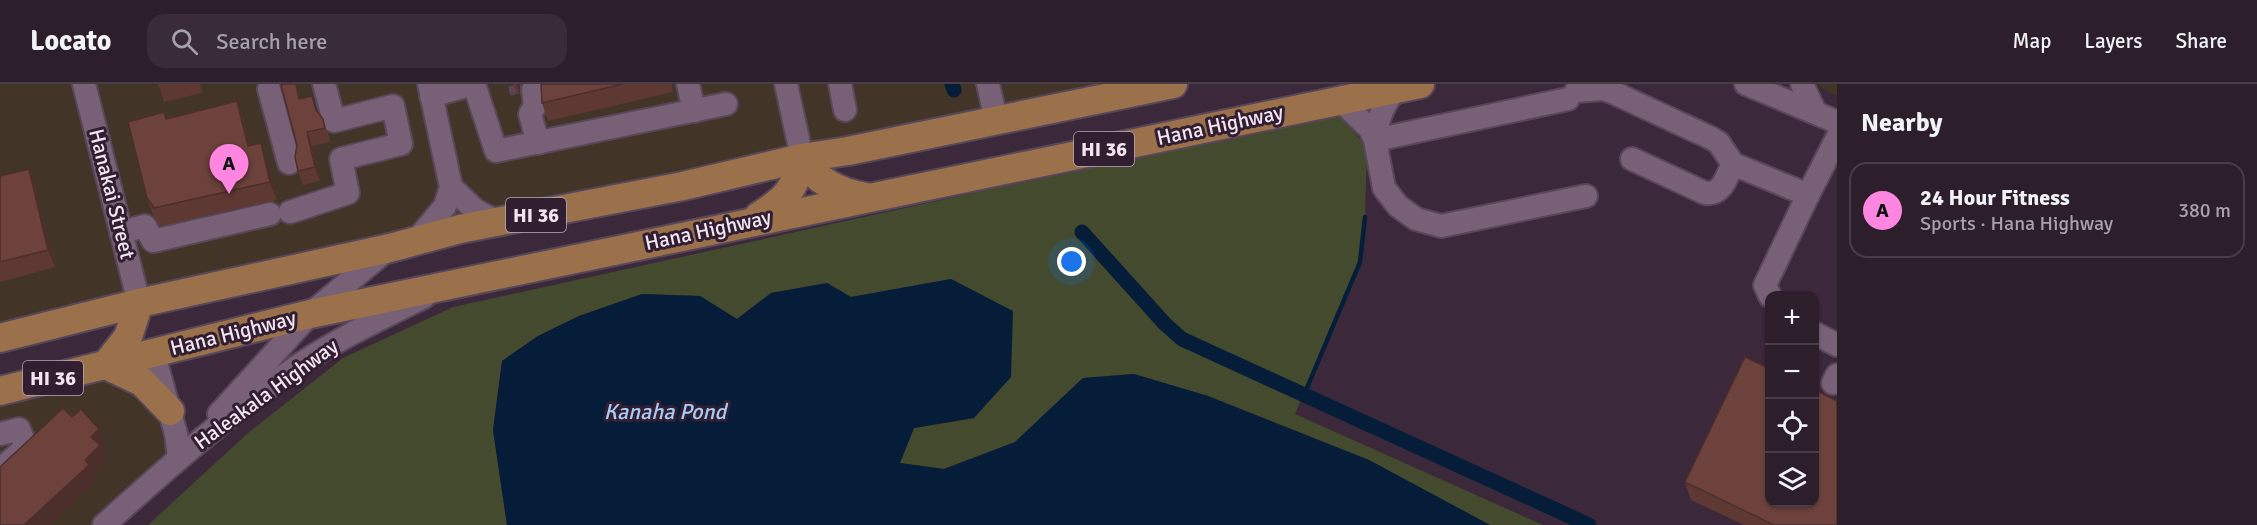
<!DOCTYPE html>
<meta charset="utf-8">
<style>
body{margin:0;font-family:Signika,sans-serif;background:#392b38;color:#f1f3f6}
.controls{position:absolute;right:18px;bottom:18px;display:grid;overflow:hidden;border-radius:12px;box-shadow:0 2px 4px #0004}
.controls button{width:54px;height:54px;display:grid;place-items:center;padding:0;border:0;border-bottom:2px solid #483c48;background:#2d1e2c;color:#f1f3f6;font:30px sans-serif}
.you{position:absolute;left:1072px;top:178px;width:21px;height:21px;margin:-15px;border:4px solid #fff;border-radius:50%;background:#1a73e8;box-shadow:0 0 0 9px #1a73e833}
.badge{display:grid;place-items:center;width:39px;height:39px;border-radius:50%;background:#fe86e1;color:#111;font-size:20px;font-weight:700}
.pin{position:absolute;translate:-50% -50px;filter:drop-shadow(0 2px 3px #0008)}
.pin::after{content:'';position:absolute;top:32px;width:21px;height:18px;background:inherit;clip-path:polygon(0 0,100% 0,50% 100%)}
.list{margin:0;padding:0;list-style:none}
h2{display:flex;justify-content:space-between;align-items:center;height:78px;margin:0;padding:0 24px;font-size:26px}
h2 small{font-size:20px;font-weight:400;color:#a7a2a9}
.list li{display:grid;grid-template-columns:39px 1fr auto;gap:18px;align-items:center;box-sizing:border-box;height:96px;margin:0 12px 12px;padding:0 12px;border:2px solid #483c48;border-radius:18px}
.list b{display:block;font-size:22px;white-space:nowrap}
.list p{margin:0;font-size:20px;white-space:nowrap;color:#a7a2a9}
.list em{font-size:20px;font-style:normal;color:#a7a2a9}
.icon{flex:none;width:33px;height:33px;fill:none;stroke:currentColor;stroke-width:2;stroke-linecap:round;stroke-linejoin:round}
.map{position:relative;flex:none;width:1837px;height:441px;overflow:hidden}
header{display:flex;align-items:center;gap:36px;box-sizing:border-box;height:84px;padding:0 30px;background:#2d1e2c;border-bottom:2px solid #483c48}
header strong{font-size:28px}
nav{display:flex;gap:33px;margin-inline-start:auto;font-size:21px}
.search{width:420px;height:54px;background:#392b38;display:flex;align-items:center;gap:15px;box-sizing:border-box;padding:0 21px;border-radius:18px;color:#a7a2a9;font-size:22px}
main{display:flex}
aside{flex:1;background:#2d1e2c}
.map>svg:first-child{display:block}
.commercial{fill:#423427}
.green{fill:#434a2e}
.water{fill:#061d39}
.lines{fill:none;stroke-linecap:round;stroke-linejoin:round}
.stream{stroke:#061d39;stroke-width:4.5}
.canal{stroke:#061d39;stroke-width:15}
.minor-tunnel{stroke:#574456;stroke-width:22;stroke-dasharray:22 11;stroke-linecap:butt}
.minor-casing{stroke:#584758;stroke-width:26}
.major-casing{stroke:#584758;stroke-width:32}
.minor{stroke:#786177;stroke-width:22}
.major{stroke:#9b714b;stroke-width:28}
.wall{fill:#5e3934}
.shaded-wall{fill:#4c2e2b}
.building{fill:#6d423d;stroke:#4c2e2b;stroke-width:1.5}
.labels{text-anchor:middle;stroke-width:6;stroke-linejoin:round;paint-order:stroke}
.shield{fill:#311e31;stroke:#b8a9b7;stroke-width:1.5}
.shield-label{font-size:20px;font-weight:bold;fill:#f2e4f1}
.street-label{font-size:21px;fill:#f2e4f1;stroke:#311e31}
.water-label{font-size:22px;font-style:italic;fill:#a8ccf8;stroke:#311e31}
</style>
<header>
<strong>Locato</strong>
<div class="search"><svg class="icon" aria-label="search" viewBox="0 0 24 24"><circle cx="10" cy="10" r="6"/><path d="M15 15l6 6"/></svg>Search here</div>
<nav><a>Map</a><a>Layers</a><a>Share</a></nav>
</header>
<main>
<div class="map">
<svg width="1837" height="441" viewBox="0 0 1837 441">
<rect width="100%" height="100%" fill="#3c283b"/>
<g class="commercial">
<polygon points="0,0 1186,0 0,254"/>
<polygon points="1818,0 1837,0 1837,12 1823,5"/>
<polygon points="153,268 178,359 104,441 0,441 0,307"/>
</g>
<polygon class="green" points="1339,29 1367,64 1365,133 1360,178 1295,330 1543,441 1490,441 1369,376 1208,312 1134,290 1083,294 1015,358 944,385 900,379 914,344 974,334 951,195 851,213 827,199 771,209 737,235 700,212 642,210 579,232 538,252 502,277 493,346 507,441 148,441 248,349 343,274 453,223"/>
<polygon class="water" points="951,195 1013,227 1011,293 974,334 914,344 900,379 944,385 1015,358 1083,294 1134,290 1208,312 1369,376 1490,441 507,441 493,346 502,277 538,252 579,232 642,210 700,212 737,235 771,209 827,199 851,213"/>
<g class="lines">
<polyline class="stream" points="1304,311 1360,178 1365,133"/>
<g class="canal">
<polyline points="952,0 954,6"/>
<polyline points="1082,148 1165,240 1182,255 1589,441"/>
</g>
<polyline class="minor-tunnel" points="519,0 521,9"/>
<g class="minor-casing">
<g id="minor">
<polyline points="84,0 139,219"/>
<polyline points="688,0 694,27"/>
<polyline points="786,0 802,74"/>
<polyline points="840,0 845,26"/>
<polyline points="988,0 996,36"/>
<polyline points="1746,0 1837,38"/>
<polyline points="1802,0 1815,28"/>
<polyline points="269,5 289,79"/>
<polyline points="533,6 535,22 530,30 538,59"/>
<polyline points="1576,7 1603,5 1612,8 1711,54 1719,59 1733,80 1808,111 1765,201 1770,212"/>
<polyline points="431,12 474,0 496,67 726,20"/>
<polyline points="1341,17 1370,45 1375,56 1384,104 1398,122 1416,135 1441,142 1586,112"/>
<polyline points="1375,56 1568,15"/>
<path d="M 1375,56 C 1378,36 1382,20 1397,5"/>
<path d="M 1632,75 L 1705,109 C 1723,111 1726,93 1733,80"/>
<polyline points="451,103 475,126 498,138"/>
<polyline points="1808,111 1837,54"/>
<polyline points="290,128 348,109 341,75 401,60 393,22 334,37 324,0"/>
<polyline points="121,148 145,142 153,157 270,130"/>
<polyline points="416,157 445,122 451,103 429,0"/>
<polyline points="1814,249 1837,261"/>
<polyline points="153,268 176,350 179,373"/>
<polyline points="1833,299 1837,291"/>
<polyline points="219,330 310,230 388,165"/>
<polyline points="0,350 19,345 26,363 0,386"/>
<path d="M 104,441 C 166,385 229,329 299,281 C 338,255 381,234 424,213"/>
</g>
</g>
<g class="major-casing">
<g id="major">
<path d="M 802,74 C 815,97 841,109 866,113"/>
<path d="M 759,132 C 786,115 795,106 802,74"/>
<polyline points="0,254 139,219 390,164 460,145 683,102 802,74 848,67 1173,0"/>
<polyline points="106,281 142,298 170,327"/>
<polyline points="106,281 128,253 139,219"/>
<polyline points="0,307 310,230 1420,0"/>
</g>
</g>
<use href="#minor" class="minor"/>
<use href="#major" class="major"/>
</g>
<g class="wall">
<polygon points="158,0 200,0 202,9 164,18"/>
<polygon points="513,0 521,0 520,1 520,9 517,10"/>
<polygon points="541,0 672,0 673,8 548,37 542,19"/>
<polygon points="237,17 243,35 250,62 261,59 267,77 277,116 160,142 153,131 147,114 166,35"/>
<polygon points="318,29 328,49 330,58 312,62 320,97 303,101 298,87 297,61"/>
<polygon points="29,85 35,103 55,183 0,198 0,92"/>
<polygon points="1685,398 1837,441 1744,441 1691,416"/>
</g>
<g class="shaded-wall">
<polygon points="516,0 521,0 520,1 520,9"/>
<polygon points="237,17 243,35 254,80 248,62"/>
<polygon points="307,48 312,62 320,97 315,83"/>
<polygon points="261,59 267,77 277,116 270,98"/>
<polygon points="29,85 35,103 55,183 48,166"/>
<polygon points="99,345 106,363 102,367 106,379 93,392 95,399 50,441 24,441 85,376 91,353"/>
</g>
<g class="building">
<polygon points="286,0 296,0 299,15 312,12 316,26 323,35 325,44 307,48 315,83 298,87 295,73 297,61 281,1"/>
<polygon points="541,0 623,0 542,19"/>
<polygon points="237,17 248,62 261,59 270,98 154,124 147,114 128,38 164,28 166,35"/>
<polygon points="29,85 48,166 0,178 0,92"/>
<polygon points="1745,273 1770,285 1770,418 1815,418 1815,306 1837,317 1837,441 1774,441 1685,398"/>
<polygon points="63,324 72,333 81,325 99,345 91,353 100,361 85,376 89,381 24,441 0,441 0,383"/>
</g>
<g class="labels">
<g class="shield">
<rect x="1074" y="48" width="60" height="34" rx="4.5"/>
<rect x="506" y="114" width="60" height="34" rx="4.5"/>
<rect x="23" y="277" width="60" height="34" rx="4.5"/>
</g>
<g class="shield-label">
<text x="1104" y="72">HI 36</text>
<text x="536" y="138">HI 36</text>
<text x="53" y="301">HI 36</text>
</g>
<g class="street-label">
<text transform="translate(1220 41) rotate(-12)" y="7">Hana Highway</text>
<text transform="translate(112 110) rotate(76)" y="7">Hanakai Street</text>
<text transform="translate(708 146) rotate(-12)" y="7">Hana Highway</text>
<text transform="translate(233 249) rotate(-14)" y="7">Hana Highway</text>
<text transform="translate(266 310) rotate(-36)" y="7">Haleakala Highway</text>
</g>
<g class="water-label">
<text x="665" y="335">Kanaha Pond</text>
</g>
</g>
</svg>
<div class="controls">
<button>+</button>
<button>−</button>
<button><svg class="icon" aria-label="locate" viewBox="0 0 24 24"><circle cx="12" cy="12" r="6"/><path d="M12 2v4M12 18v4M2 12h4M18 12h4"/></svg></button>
<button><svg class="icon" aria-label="layers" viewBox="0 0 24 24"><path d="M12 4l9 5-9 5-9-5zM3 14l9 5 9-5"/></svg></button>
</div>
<div class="you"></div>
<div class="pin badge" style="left:229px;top:110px">A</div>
</div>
<aside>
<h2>Nearby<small></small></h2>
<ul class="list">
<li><span class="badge">A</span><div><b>24 Hour Fitness</b><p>Sports · Hana Highway</p></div><em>380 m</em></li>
</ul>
</aside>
</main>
